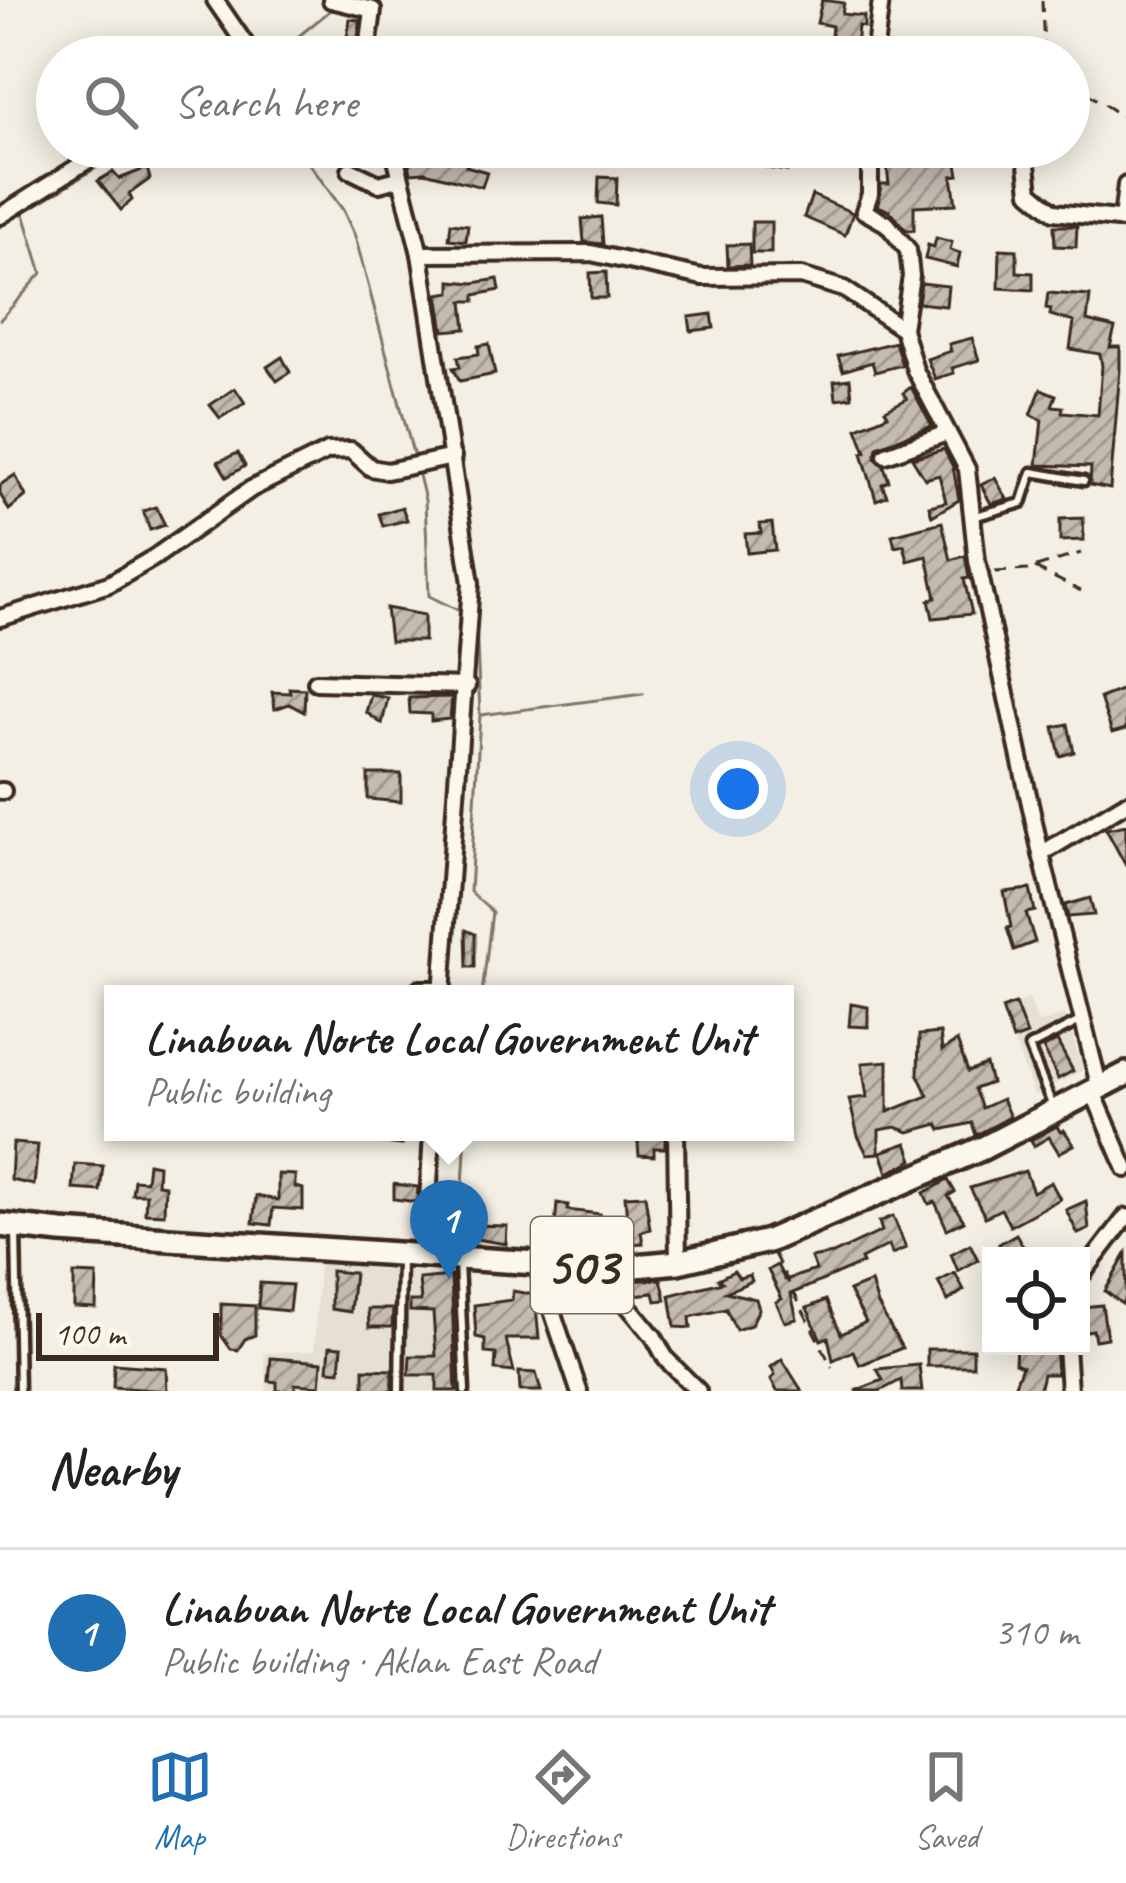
<!DOCTYPE html>
<meta charset="utf-8">
<style>
body{margin:0;font-family:Caveat,sans-serif;background:#f2f2f2;color:#222}
.controls{position:absolute;right:36px;bottom:36px;display:grid;overflow:hidden;border-radius:0px;box-shadow:0 6px 30px #0003}
.controls button{width:108px;height:108px;display:grid;place-items:center;padding:0;border:0;border-bottom:3px solid #e0e0e0;background:#fff;color:#222;font:60px sans-serif}
.scale{position:absolute;left:36px;bottom:30px;width:183px;box-sizing:border-box;padding-left:12px;border:6px solid #3b2a1e;border-top:0;font-size:33px;line-height:42px;white-space:nowrap;color:#3b2a1e;-webkit-text-stroke:9px #fbf7ec;paint-order:stroke}
.you{position:absolute;left:738px;top:789px;width:42px;height:42px;margin:-30px;border:9px solid #fff;border-radius:50%;background:#1a73e8;box-shadow:0 0 0 18px #1a73e833}
.badge{display:grid;place-items:center;width:78px;height:78px;border-radius:50%;background:#1f6fb2;color:#fff;font-size:39px;font-weight:700}
.pin{position:absolute;translate:-50% -99px;filter:drop-shadow(0 3px 6px #0008)}
.pin::after{content:'';position:absolute;top:63px;width:42px;height:36px;background:inherit;clip-path:polygon(0 0,100% 0,50% 100%)}
.popup{position:absolute;left:104px;top:985px;width:690px;height:156px;box-sizing:border-box;display:grid;place-content:center;border-radius:0px;background:#fff;filter:drop-shadow(0 3px 9px #0005);font-size:39px;white-space:nowrap;color:#767676}
.popup b{font-size:45px;color:#222}
.popup::after{content:'';position:absolute;left:50%;top:100%;margin-left:-24px;border:24px solid transparent;border-top-color:#fff}
.list{margin:0;padding:0;list-style:none}
h2{display:flex;justify-content:space-between;align-items:center;height:156px;margin:0;padding:0 48px;font-size:51px}
h2 small{font-size:39px;font-weight:400;color:#767676}
.list li{display:grid;grid-template-columns:78px 1fr auto;gap:36px;align-items:center;box-sizing:border-box;height:168px;padding:0 48px;border-top:3px solid #e0e0e0}
.list b{display:block;font-size:45px;white-space:nowrap}
.list p{margin:0;font-size:39px;white-space:nowrap;color:#767676}
.list em{font-size:39px;font-style:normal;color:#767676}
.icon{flex:none;width:66px;height:66px;fill:none;stroke:currentColor;stroke-width:2;stroke-linecap:round;stroke-linejoin:round}
.map{position:relative;flex:none;width:1126px;height:1391px;overflow:hidden}
.search{position:absolute;background:#fff;box-shadow:0 6px 30px #0003;left:36px;right:36px;top:36px;height:132px;display:flex;align-items:center;gap:30px;box-sizing:border-box;padding:0 42px;border-radius:66px;color:#767676;font-size:45px}
.sheet{height:324px;background:#fff}
nav{display:flex;justify-content:space-around;align-items:center;box-sizing:border-box;height:168px;border-top:3px solid #e0e0e0;background:#fff;font-size:33px;color:#767676}
nav a{display:grid;justify-items:center;gap:6px}
nav .on{color:#1f6fb2}
.map>svg:first-child{display:block}
.built{fill:#e5dfd4}
.lines{fill:none;stroke-linecap:round;stroke-linejoin:round}
.stream{stroke:#817468;stroke-width:3}
.building{fill:url(#building-hatch);stroke:#3b2a1e;stroke-width:3}
.lane-casing{stroke:#3b2a1e;stroke-width:15}
.street-casing{stroke:#3b2a1e;stroke-width:22}
.primary-casing{stroke:#3b2a1e;stroke-width:30}
.path{stroke:#3b2a1e;stroke-width:3;stroke-dasharray:12 9;stroke-linecap:butt}
.lane{stroke:#fbf7ec;stroke-width:6}
.street{stroke:#fbf7ec;stroke-width:14}
.primary{stroke:#fbf7ec;stroke-width:21}
.labels{text-anchor:middle;stroke-width:9;stroke-linejoin:round;paint-order:stroke}
.shield{fill:#fbf7ec;stroke:#75685c;stroke-width:3}
.shield-label{font-size:54px;font-weight:bold;fill:#3b2a1e}
</style>
<div class="map">
<svg width="1126" height="1391" viewBox="0 0 1126 1391">
<defs>
<pattern id="building-hatch" width="6" height="6" patternUnits="userSpaceOnUse" patternTransform="scale(3)"><rect width="6" height="6" fill="#c3bbb0"/><path d="M-1 1l2-2M0 6l6-6M5 7l2-2" fill="none" stroke="#a0988f"/></pattern>
</defs>
<rect width="100%" height="100%" fill="#f3efe4"/>
<filter id="ink" filterUnits="userSpaceOnUse"><feTurbulence type="fractalNoise" baseFrequency=".00833" numOctaves="2"/><feDisplacementMap in="SourceGraphic" scale="24" xChannelSelector="R" yChannelSelector="G"/><feConvolveMatrix kernelMatrix="1 2 1 2 8 2 1 2 1" color-interpolation-filters="sRGB"/></filter>
<g filter="url(#ink)">
<g class="built">
<polygon points="1029,999 1038,1023 1066,1014 1083,1070 1034,1096 1002,1009"/>
<polygon points="319,1264 432,1273 433,1312 453,1312 458,1391 267,1391 264,1353 314,1351"/>
</g>
<g class="lines">
<g class="stream">
<polyline points="273,57 337,5"/>
<polyline points="297,147 343,210 355,236 414,457"/>
<polyline points="0,227 130,147"/>
<polyline points="0,320 42,273 24,214"/>
<polyline points="418,471 425,500 429,596 464,613"/>
<polyline points="473,618 476,620 480,715 470,892 492,912 482,994"/>
<polyline points="481,715 643,694"/>
<polyline points="460,1240 466,1132"/>
<polyline points="453,1275 458,1391"/>
</g>
</g>
<g class="building">
<polygon points="822,0 844,3 842,14 864,16 864,27 858,26 855,57 829,57 832,26 817,23"/>
<polygon points="350,19 360,20 356,57 344,56"/>
<polygon points="755,147 791,147 787,171 767,168 768,159 753,155"/>
<polygon points="933,147 977,147 977,158 956,158 959,175 952,176 956,204 914,206 914,230 906,230 890,211 878,206 881,184 889,184 887,167 891,167 895,155 910,153 911,159 932,161"/>
<polygon points="431,154 468,161 466,166 487,172 482,187 425,172 411,173 408,159 430,158"/>
<polygon points="147,168 150,179 129,194 132,200 121,210 98,181 113,172 119,179"/>
<polygon points="599,177 617,178 616,205 598,203"/>
<polygon points="812,195 853,213 845,235 804,217"/>
<polygon points="601,217 603,244 584,242 582,219"/>
<rect x="752" y="222" width="19" height="31"/>
<polygon points="451,223 468,225 466,241 449,239"/>
<polygon points="1054,226 1077,226 1076,247 1055,246"/>
<polygon points="936,238 952,242 950,250 960,253 957,267 925,259 928,245 934,247"/>
<polygon points="749,244 750,265 728,266 727,245"/>
<polygon points="1000,249 1017,250 1017,272 1033,273 1033,290 999,288"/>
<polygon points="606,272 607,298 591,298 590,273"/>
<polygon points="498,279 500,290 475,295 475,301 463,301 466,329 444,331 438,294 451,292 451,281 474,283"/>
<polygon points="921,283 948,286 946,306 918,303"/>
<polygon points="1048,293 1090,296 1087,321 1115,328 1110,347 1120,347 1120,370 1110,489 1090,485 1091,467 1037,465 1042,420 1031,415 1041,389 1056,395 1052,406 1063,407 1062,412 1098,415 1102,366 1100,354 1070,349 1074,322 1050,315 1051,309 1046,308"/>
<polygon points="712,314 714,328 691,331 689,317"/>
<polygon points="972,338 979,360 952,368 954,373 935,379 927,359 951,351 949,344"/>
<polygon points="895,342 902,365 875,372 872,362 843,371 838,356"/>
<polygon points="489,344 495,374 460,381 453,368 460,367 458,357 479,354 478,346"/>
<polygon points="282,357 290,372 277,381 267,367"/>
<polygon points="850,379 852,397 836,399 834,381"/>
<polygon points="911,387 932,426 877,447 875,458 884,466 889,481 882,484 887,496 876,500 862,453 866,452 857,428 888,415 885,410 907,399 903,393"/>
<polygon points="235,388 245,403 220,418 210,405"/>
<polygon points="944,449 953,467 959,500 932,516 929,506 946,502 939,475 925,479 912,458"/>
<polygon points="238,453 245,466 227,477 218,462"/>
<polygon points="15,475 26,496 9,510 0,494 0,485"/>
<polygon points="995,478 1007,499 991,504 981,485"/>
<polygon points="156,507 165,525 150,530 143,511"/>
<polygon points="402,507 407,520 383,526 379,514"/>
<polygon points="1083,518 1084,540 1060,541 1060,519"/>
<polygon points="942,522 951,560 965,556 969,578 964,579 972,614 933,618 929,600 936,598 927,556 908,561 904,545 895,547 892,535"/>
<polygon points="772,523 775,550 747,553 745,534 761,533 760,524"/>
<polygon points="386,608 424,615 424,641 390,641"/>
<polygon points="289,688 305,689 304,712 289,704 275,709 272,692 290,693"/>
<polygon points="1126,688 1126,729 1112,733 1100,698"/>
<polygon points="371,695 388,698 382,724 366,712"/>
<polygon points="452,697 450,719 431,721 431,714 410,713 409,698"/>
<polygon points="1068,724 1074,752 1060,756 1054,727"/>
<polygon points="368,774 401,774 401,802 368,799"/>
<polygon points="1126,825 1126,866 1106,829"/>
<polygon points="1030,889 1035,911 1026,913 1035,942 1014,950 1007,928 1011,927 1004,892"/>
<polygon points="1090,898 1094,915 1068,917 1065,905"/>
<polygon points="466,930 475,934 475,967 467,967"/>
<polygon points="851,1004 868,1007 868,1027 849,1026"/>
<polygon points="1015,1004 1027,1035 1013,1040 1002,1009"/>
<polygon points="940,1033 942,1051 957,1041 968,1072 986,1065 991,1083 974,1089 982,1108 1002,1099 1010,1117 976,1135 972,1123 941,1130 938,1124 909,1132 896,1127 879,1130 879,1153 867,1154 858,1136 849,1099 867,1097 862,1063 888,1061 888,1112 928,1096 918,1075 919,1035"/>
<polygon points="1057,1041 1073,1071 1058,1079 1043,1048"/>
<polygon points="1057,1126 1060,1132 1064,1130 1074,1145 1059,1153 1049,1137 1034,1146 1031,1140"/>
<polygon points="369,1132 403,1132 402,1145 369,1141"/>
<polygon points="637,1132 665,1132 665,1148 654,1148 654,1156 639,1155"/>
<polygon points="13,1143 38,1145 34,1185 11,1180"/>
<polygon points="907,1143 913,1160 888,1173 881,1152"/>
<polygon points="148,1163 158,1165 157,1184 165,1185 164,1214 145,1213 146,1194 132,1194 134,1180 146,1181"/>
<polygon points="75,1164 103,1166 100,1191 73,1189"/>
<polygon points="1025,1171 1033,1192 1051,1182 1060,1199 1010,1226 1001,1209 985,1217 970,1188"/>
<polygon points="278,1174 295,1175 295,1187 303,1189 303,1210 273,1208 271,1225 253,1223 256,1196 278,1200"/>
<polygon points="948,1180 955,1192 948,1196 964,1221 947,1229 935,1202 929,1204 924,1193"/>
<polygon points="394,1184 418,1187 417,1202 394,1199"/>
<polygon points="645,1195 650,1229 641,1232 643,1243 629,1244 625,1196"/>
<polygon points="1086,1201 1089,1229 1078,1234 1066,1210"/>
<polygon points="557,1203 568,1205 567,1210 600,1214 596,1244 579,1240 580,1226 555,1228"/>
<polygon points="893,1216 906,1248 892,1254 889,1245 861,1259 863,1263 791,1294 797,1319 785,1322 776,1302 782,1299 768,1270 777,1265 785,1280 816,1270 811,1258 833,1254 882,1231 879,1222"/>
<polygon points="470,1225 507,1226 506,1244 470,1238"/>
<polygon points="1016,1234 1024,1248 1006,1256 999,1244"/>
<polygon points="970,1244 978,1260 958,1271 951,1254"/>
<polygon points="1126,1254 1126,1297 1122,1304 1105,1291"/>
<polygon points="331,1271 354,1273 350,1312 331,1309"/>
<polygon points="734,1271 739,1278 750,1275 752,1281 726,1292 756,1299 759,1309 751,1325 736,1330 726,1309 690,1317 691,1328 675,1327 670,1295 722,1282 718,1279"/>
<polygon points="955,1273 964,1290 948,1301 938,1282"/>
<polygon points="74,1274 97,1275 96,1308 74,1307"/>
<polygon points="451,1276 456,1391 437,1391 437,1375 409,1375 410,1356 436,1356 433,1312 410,1311 410,1301 421,1301 419,1279"/>
<polygon points="661,1279 666,1300 656,1301 654,1293 635,1295 630,1281"/>
<polygon points="871,1282 878,1305 902,1348 860,1365 853,1351 833,1360 828,1337 821,1340 807,1308 826,1300 841,1334 866,1322 849,1291"/>
<polygon points="260,1283 292,1285 289,1311 258,1308"/>
<polygon points="513,1291 535,1295 539,1339 506,1339 514,1372 495,1370 496,1354 485,1353 485,1339 476,1337 474,1305 512,1300"/>
<polygon points="221,1304 255,1306 255,1335 245,1339 238,1350 231,1349 221,1335"/>
<polygon points="1102,1305 1107,1338 1095,1340 1093,1330 1081,1332 1082,1307"/>
<polygon points="368,1309 393,1309 392,1327 369,1327"/>
<polygon points="330,1346 342,1347 340,1371 328,1370"/>
<polygon points="1016,1346 1055,1346 1057,1374 1043,1374 1039,1391 1014,1387 1022,1366 1015,1363"/>
<rect x="927" y="1349" width="46" height="17"/>
<polygon points="271,1358 322,1362 320,1386 295,1384 295,1391 277,1391 277,1382 269,1381"/>
<polygon points="782,1359 802,1391 777,1391 771,1379 775,1375 771,1367"/>
<polygon points="114,1364 166,1368 167,1391 113,1387"/>
<polygon points="919,1365 922,1391 902,1391 901,1380 880,1391 855,1391 883,1380 877,1369"/>
<polygon points="364,1369 392,1370 392,1391 364,1391"/>
<polygon points="519,1372 536,1373 541,1391 520,1391"/>
</g>
<g class="lines">
<g class="lane-casing">
<g id="lane">
<polyline points="976,516 1022,503 1032,472 1084,481"/>
<polyline points="1053,1107 1029,1047 1080,1021"/>
<polyline points="16,1230 19,1391"/>
<polyline points="459,1263 465,1391"/>
<polyline points="399,1391 401,1258"/>
</g>
</g>
<g class="street-casing">
<g id="street">
<polyline points="215,0 254,57"/>
<polyline points="331,0 373,10 367,57"/>
<polyline points="874,57 881,0"/>
<polyline points="393,147 420,254 471,583 442,994"/>
<polyline points="870,147 870,194 864,211 887,224 908,250 911,276 903,329 915,370 967,469 977,561 1041,854 1100,1089"/>
<polyline points="1025,147 1030,192 1054,212 1126,220"/>
<polyline points="350,170 379,184 398,179"/>
<polyline points="0,216 109,147"/>
<polyline points="1122,220 1126,185"/>
<polyline points="420,254 591,253 702,277 801,276 844,289 903,329"/>
<polyline points="886,455 947,433"/>
<polyline points="0,618 109,584 155,557 251,489 328,451 351,450 371,468 387,471 453,457"/>
<polyline points="316,682 467,686"/>
<polyline points="0,791 3,791"/>
<polyline points="1041,854 1126,803"/>
<polyline points="419,989 443,989"/>
<polyline points="1093,1092 1126,1169"/>
<polyline points="676,1132 678,1262"/>
<polyline points="425,1255 432,1132"/>
<polyline points="536,1263 579,1391"/>
<polyline points="595,1266 654,1337 666,1359 698,1391"/>
<polyline points="1081,1276 1126,1217"/>
<polyline points="1066,1346 1069,1391"/>
</g>
</g>
<g class="primary-casing">
<polyline id="primary" points="0,1225 61,1232 536,1263 635,1266 678,1262 768,1241 983,1148 1126,1074"/>
</g>
<g class="path">
<polyline points="1042,0 1044,57"/>
<polyline points="1069,81 1126,119"/>
<polyline points="1035,568 1081,591"/>
<polyline points="995,572 1027,570 1081,553"/>
<polyline points="774,1254 832,1367"/>
</g>
<use href="#lane" class="lane"/>
<use href="#street" class="street"/>
<use href="#primary" class="primary"/>
</g>
</g>
<g class="labels">
<rect class="shield" x="531" y="1217" width="102" height="96" rx="9"/>
<g class="shield-label">
<text x="582" y="1284">503</text>
</g>
</g>
</svg>
<div class="controls">
<button><svg class="icon" aria-label="locate" viewBox="0 0 24 24"><circle cx="12" cy="12" r="6"/><path d="M12 2v4M12 18v4M2 12h4M18 12h4"/></svg></button>
</div>
<div class="scale">100 m</div>
<div class="you"></div>
<div class="pin badge" style="left:449px;top:1279px">1</div>
<div class="popup"><b>Linabuan Norte Local Government Unit</b>Public building</div>
<div class="search"><svg class="icon" aria-label="search" viewBox="0 0 24 24"><circle cx="10" cy="10" r="6"/><path d="M15 15l6 6"/></svg>Search here</div>
</div>
<section class="sheet">
<h2>Nearby<small></small></h2>
<ul class="list">
<li><span class="badge">1</span><div><b>Linabuan Norte Local Government Unit</b><p>Public building · Aklan East Road</p></div><em>310 m</em></li>
</ul>
</section>
<nav>
<a class="on"><svg class="icon" aria-label="map" viewBox="0 0 24 24"><path d="M3 6l6-2 6 2 6-2v14l-6 2-6-2-6 2zM9 4v14M15 6v14"/></svg>Map</a>
<a><svg class="icon" aria-label="directions" viewBox="0 0 24 24"><path d="M12 3l9 9-9 9-9-9zM9 14v-3h6M13 9l2 2-2 2"/></svg>Directions</a>
<a><svg class="icon" aria-label="saved" viewBox="0 0 24 24"><path d="M7 4h10v16l-5-4-5 4z"/></svg>Saved</a>
</nav>
